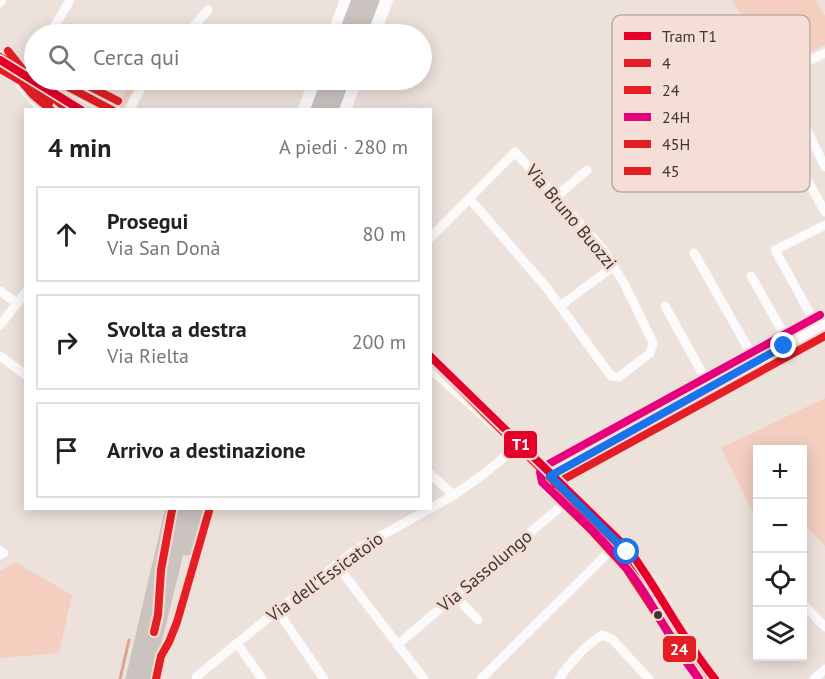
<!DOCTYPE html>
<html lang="it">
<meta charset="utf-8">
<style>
body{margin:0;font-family:"PT Sans",sans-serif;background:#f2f2f2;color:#222}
.controls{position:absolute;right:18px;bottom:18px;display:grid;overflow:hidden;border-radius:0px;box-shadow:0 3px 15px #0003}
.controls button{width:54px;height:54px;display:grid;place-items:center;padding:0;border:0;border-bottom:2px solid #e0e0e0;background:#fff;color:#222;font:30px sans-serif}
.stop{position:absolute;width:18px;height:18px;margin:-14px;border:4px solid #1a73e8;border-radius:50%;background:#fff}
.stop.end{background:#1a73e8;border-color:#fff;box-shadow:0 2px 6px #0008}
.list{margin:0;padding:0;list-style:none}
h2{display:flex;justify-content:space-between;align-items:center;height:78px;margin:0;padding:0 24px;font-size:26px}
h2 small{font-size:20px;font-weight:400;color:#767676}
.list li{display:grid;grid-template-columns:39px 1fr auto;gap:18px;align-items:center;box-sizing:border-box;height:96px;margin:0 12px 12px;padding:0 12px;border:2px solid #e0e0e0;border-radius:0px}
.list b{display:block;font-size:22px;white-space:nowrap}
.list p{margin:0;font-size:20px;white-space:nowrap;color:#767676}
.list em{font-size:20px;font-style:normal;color:#767676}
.icon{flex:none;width:33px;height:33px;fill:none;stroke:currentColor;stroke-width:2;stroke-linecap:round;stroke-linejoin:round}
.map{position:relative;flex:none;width:825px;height:679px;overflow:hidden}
.search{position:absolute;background:#fff;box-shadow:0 3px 15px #0003;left:24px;top:24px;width:408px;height:66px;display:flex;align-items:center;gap:15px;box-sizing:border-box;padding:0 21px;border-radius:33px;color:#767676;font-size:22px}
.panel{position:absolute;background:#fff;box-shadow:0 3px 15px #0003;left:24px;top:108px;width:408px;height:402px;border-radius:0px}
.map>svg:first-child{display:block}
.green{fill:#f4cfc0}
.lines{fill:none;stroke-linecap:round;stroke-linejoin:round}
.stream{stroke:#dca48c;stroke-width:3}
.street{stroke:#fcfafa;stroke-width:9}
.secondary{stroke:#fcfafa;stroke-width:14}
.primary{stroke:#cbc3bf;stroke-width:15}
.bus-1-casing{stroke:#f4ded5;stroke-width:12}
.bus-2-casing{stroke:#f4ded5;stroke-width:12}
.bus-3-casing{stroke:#f4ded5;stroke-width:12}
.bus-4-casing{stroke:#f4ded5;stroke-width:12}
.bus-5-casing{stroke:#f4ded5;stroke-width:12}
.bus-1{stroke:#e31e24;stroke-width:8}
.bus-2{stroke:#e31e24;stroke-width:8}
.bus-3{stroke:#e5007d;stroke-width:8}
.bus-4{stroke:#e31e24;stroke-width:8}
.bus-5{stroke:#e31e24;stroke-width:8}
.tram-1-casing{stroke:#f4ded5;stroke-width:12}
.tram-1{stroke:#e4002b;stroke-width:8}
.route{stroke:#1a73e8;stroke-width:8}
.bus-dot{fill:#3e3632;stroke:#f4ded5;stroke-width:2}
.labels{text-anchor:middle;stroke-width:6;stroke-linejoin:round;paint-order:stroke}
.street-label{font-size:18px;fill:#3e3632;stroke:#f4ded5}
.key{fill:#f4ded5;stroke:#bdaca4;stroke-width:1.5}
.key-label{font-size:16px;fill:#3e3632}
.line-badge{stroke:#f4ded5;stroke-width:2}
.badge-label{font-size:16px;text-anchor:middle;font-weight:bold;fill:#fff}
</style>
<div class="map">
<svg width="825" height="679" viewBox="0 0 825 679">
<rect width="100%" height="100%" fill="#ede1dc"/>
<g class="green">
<polygon points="731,0 816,0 825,16 825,45 781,66 774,53 764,47"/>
<polygon points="132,80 137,84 122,109 118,106"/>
<polygon points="825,398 825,546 808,528 803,531 802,450 758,450 757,521 721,448"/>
<polygon points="15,562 72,595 59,653 0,658 0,571"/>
</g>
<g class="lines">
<polyline class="stream" points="120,679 129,640"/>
<g class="street">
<polyline points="0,3 2,0"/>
<polyline points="50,34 70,0"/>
<polyline points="187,34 208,10"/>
<polyline points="3,63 41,110"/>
<polyline points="780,75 825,53"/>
<polyline points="129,110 140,90 148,80"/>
<polyline points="808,133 787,143 825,212"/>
<polyline points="787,143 749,70 772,60 825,167"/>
<polyline points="556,197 587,170"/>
<polyline points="430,238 515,152 603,249 625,285 653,343 650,353 619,377 611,376 546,287 469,198"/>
<polyline points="694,253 756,362"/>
<polyline points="751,276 789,343"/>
<polyline points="0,291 17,303"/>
<polyline points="560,306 614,266"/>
<polyline points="665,306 710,387"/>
<polyline points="0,325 26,292"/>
<polyline points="818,328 775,250 825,225"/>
<polyline points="0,356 26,375"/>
<polyline points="430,474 454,495"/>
<polyline points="550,475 825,324"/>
<polyline points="0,550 4,553 0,555"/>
<polyline points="336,564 424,679"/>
<polyline points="456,597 478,620"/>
<polyline points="802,603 825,627"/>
<polyline points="277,610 324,679"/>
<polyline points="237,643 262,679"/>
<polyline points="397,645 572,497"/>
<polyline points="196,677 273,614 354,551 454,495 485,473 519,445"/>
<polyline points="481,679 618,543"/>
<path d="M 559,679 C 569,663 586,645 602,635 L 612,639 L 649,679"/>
<polyline points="814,679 825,669"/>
</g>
<g class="secondary">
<polyline points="334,34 347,0"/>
<polyline points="373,34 386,0"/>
<polyline points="0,57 28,73 40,87 69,110"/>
<polyline points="55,80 113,110"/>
<polyline points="305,110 316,80"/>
<polyline points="344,110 355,80"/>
<polyline points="430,365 519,445 627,552 653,586 695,657 712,679"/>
</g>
<g class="primary">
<polyline points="346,34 359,0"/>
<polyline points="359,34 372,0"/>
<polyline points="318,110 329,80"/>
<polyline points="331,110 342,80"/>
<polyline points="187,548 199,508"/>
<polyline points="133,679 173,508"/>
<polyline points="145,679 187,508"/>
</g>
<g class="bus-1-casing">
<g id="bus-1">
<polyline points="0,57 28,73 40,87 68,110"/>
<polyline points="55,80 112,110"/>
<polyline points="430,357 486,415 622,548 653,587 690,649 712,679"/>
</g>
</g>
<g class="bus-2-casing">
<g id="bus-2">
<polyline points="543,483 592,531 626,568 699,679"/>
<polyline points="555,484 825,336"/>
</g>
</g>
<g class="bus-3-casing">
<path id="bus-3" d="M 699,679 C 674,649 659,613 637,582 C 610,544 575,514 542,482 L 540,472 L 545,466 L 820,315"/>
</g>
<g class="bus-4-casing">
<g id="bus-4">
<polyline points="0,69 21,81 33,95 51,110"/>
<polyline points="154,632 158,615 161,570 172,510"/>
<polyline points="156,679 161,656 169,642 177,622 209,511"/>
</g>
</g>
<g class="bus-5-casing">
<g id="bus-5">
<polyline points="8,51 49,103"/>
<polyline points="77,80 118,101"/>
</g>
</g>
<use href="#bus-1" class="bus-1"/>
<use href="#bus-2" class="bus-2"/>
<use href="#bus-3" class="bus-3"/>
<use href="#bus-4" class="bus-4"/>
<use href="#bus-5" class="bus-5"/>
<g class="tram-1-casing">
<g id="tram-1">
<polyline points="0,60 81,110"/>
<path d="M 430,356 L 629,550 C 660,592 682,639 715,679"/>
</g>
</g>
<use href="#tram-1" class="tram-1"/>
</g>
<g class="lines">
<polyline class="route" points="627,552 550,476 784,346"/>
</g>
<circle class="bus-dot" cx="658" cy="615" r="5"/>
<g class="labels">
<g class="street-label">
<text transform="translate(571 217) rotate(50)" y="6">Via Bruno Buozzi</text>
<text transform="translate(485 571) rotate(-40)" y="6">Via Sassolungo</text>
<text transform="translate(325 577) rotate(-36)" y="6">Via dell'Essicatoio</text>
</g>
</g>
<rect x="612" y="15" width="198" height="177" rx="9" class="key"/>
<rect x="624" y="32" width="27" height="8" fill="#e4002b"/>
<rect x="624" y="59" width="27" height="8" fill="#e31e24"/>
<rect x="624" y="86" width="27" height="8" fill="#e31e24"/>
<rect x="624" y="113" width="27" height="8" fill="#e5007d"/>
<rect x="624" y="140" width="27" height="8" fill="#e31e24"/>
<rect x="624" y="167" width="27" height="8" fill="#e31e24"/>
<g class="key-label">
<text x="662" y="42">Tram T1</text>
<text x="662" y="69">4</text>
<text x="662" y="96">24</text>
<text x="662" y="123">24H</text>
<text x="662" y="150">45H</text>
<text x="662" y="177">45</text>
</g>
<g class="line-badge">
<rect x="503" y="430" width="35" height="29" rx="6" fill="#e4002b"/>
<rect x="662" y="635" width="35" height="28" rx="6" fill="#e31e24"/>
</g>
<g class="badge-label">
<text x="521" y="450">T1</text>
<text x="679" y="655">24</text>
</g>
</svg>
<div class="controls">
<button>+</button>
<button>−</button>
<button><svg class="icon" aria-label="locate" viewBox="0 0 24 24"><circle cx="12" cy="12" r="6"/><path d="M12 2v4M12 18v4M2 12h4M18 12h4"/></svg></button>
<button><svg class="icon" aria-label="layers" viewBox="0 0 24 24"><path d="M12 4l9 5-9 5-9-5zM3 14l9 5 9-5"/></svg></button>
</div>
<div class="stop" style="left:627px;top:552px"></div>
<div class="stop end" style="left:784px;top:346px"></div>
<div class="search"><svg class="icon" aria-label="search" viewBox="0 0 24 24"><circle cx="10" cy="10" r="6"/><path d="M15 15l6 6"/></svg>Cerca qui</div>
<section class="panel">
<h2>4 min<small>A piedi · 280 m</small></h2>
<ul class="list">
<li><svg class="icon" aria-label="ahead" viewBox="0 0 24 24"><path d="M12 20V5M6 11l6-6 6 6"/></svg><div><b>Prosegui</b><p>Via San Donà</p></div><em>80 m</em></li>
<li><svg class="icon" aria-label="right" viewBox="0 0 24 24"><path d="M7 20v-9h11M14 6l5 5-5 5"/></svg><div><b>Svolta a destra</b><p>Via Rielta</p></div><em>200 m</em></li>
<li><svg class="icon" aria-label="arrive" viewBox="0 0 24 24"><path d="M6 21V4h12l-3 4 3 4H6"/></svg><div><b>Arrivo a destinazione</b></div></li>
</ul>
</section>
</div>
